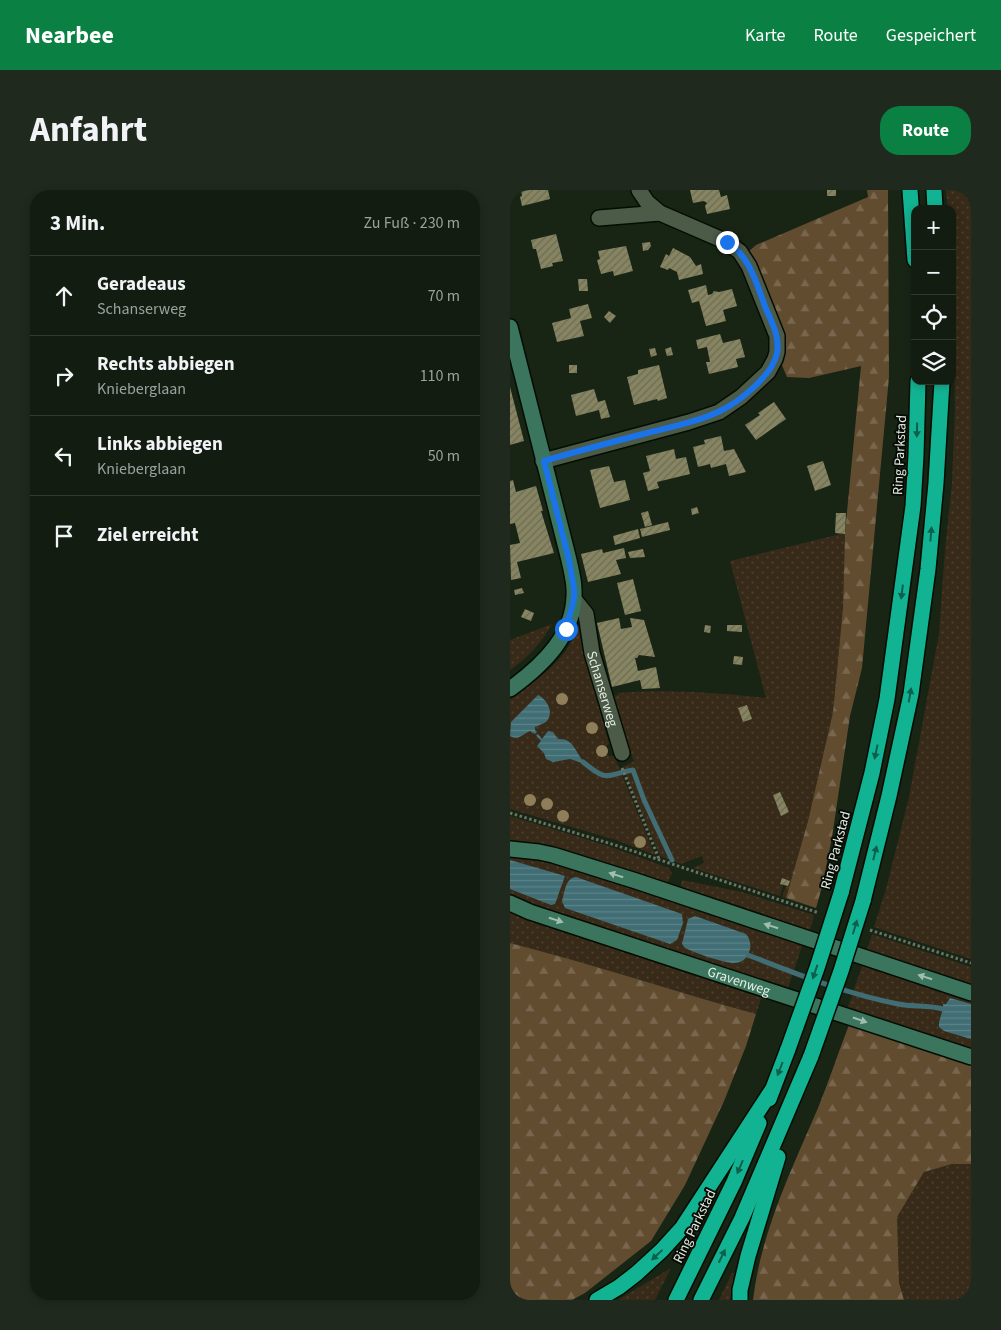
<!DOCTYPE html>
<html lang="de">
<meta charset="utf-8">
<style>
body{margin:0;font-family:"Source Sans 3",sans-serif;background:#1f291e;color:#f1f3f6}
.controls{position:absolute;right:15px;top:15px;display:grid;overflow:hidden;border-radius:10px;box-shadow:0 2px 8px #0003}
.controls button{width:45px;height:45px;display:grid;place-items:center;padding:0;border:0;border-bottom:1px solid #313a30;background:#121c10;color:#f1f3f6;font:25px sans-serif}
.stop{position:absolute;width:15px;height:15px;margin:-11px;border:4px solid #1a73e8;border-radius:50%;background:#fff}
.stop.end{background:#1a73e8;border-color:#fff;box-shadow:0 1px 5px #0008}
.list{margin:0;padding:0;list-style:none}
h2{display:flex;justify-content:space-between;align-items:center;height:65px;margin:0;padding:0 20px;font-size:21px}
h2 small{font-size:16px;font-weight:400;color:#9ca19f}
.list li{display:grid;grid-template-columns:32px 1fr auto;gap:15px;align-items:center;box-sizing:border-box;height:80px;padding:0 20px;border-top:1px solid #313a30}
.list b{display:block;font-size:19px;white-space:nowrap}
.list p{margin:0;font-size:16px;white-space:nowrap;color:#9ca19f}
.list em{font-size:16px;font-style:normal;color:#9ca19f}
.icon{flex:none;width:28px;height:28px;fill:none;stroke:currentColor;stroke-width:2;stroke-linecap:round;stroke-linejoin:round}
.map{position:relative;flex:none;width:461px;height:1110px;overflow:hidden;border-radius:20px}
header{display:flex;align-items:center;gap:30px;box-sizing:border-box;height:70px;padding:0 25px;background:#0b8043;color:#fff}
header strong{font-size:24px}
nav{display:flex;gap:28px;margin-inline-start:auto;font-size:18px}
.intro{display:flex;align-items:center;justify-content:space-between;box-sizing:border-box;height:120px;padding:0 30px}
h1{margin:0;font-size:35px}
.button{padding:12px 22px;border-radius:20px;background:#0b8043;color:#fff;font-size:18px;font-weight:700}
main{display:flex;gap:30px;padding:0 30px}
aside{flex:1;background:#121c10;border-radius:20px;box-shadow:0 2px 8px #0003}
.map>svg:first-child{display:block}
.grass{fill:url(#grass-dots)}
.forest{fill:url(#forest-firs)}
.water{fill:url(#water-rules)}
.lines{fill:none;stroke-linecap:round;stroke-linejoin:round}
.stream{stroke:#406e74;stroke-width:5}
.building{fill:url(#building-hatch)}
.street-casing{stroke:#040d02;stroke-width:18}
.secondary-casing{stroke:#040d02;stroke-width:18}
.highway-casing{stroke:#040d02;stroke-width:18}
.path{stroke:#697466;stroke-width:3;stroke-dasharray:2.5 2.5;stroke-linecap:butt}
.street{stroke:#4c5a48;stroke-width:15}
.secondary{stroke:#3b755e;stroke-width:15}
.highway{stroke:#12b393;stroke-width:15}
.highway-bridge-casing{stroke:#040d02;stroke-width:18;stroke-linecap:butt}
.highway-bridge{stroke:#12b393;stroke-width:15}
.tree{fill:#8f7e5a}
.oneway{fill:#0c604c}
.oneway2{fill:#a2beae}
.route{stroke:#1a73e8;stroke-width:6}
.labels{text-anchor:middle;stroke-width:4;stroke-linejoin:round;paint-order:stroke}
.street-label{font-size:14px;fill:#e6efe4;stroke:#070c06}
</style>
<header>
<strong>Nearbee</strong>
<nav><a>Karte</a><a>Route</a><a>Gespeichert</a></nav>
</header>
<div class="intro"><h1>Anfahrt</h1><a class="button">Route</a></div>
<main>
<aside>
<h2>3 Min.<small>Zu Fuß · 230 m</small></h2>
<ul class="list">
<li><svg class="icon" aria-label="ahead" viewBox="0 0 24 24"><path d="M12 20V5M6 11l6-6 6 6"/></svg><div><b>Geradeaus</b><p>Schanserweg</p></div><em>70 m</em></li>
<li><svg class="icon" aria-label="right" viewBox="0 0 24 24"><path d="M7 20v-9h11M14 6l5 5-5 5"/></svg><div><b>Rechts abbiegen</b><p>Knieberglaan</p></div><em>110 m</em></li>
<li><svg class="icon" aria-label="left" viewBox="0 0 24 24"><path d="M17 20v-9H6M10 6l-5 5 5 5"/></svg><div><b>Links abbiegen</b><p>Knieberglaan</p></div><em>50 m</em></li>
<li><svg class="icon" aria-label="arrive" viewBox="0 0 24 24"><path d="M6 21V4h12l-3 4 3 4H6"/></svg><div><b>Ziel erreicht</b></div></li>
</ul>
</aside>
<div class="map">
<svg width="461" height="1110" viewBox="0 0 461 1110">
<defs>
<pattern id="grass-dots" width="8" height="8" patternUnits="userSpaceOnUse" patternTransform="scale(1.25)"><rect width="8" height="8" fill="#382a18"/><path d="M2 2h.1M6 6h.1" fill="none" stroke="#4b3f2e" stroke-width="1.8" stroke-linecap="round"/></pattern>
<pattern id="forest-firs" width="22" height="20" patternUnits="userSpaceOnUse" patternTransform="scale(1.25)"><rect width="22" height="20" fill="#624c30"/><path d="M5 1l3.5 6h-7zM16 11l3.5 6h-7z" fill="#78664e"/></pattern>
<pattern id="water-rules" width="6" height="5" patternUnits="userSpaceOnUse" patternTransform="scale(1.25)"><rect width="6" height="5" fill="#406e74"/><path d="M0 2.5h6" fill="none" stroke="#5c8388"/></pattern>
<pattern id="building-hatch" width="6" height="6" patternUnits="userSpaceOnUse" patternTransform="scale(1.25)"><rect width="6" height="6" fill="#868461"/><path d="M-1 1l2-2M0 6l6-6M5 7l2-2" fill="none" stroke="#6c6c55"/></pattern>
</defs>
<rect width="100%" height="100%" fill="#182515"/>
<g class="grass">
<polygon points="436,0 461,0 461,769 364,737 376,699 399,607 429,444 435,360 442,293 445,219 442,19 438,19"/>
<path d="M 335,343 L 333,418 L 323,522 L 298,631 L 276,708 L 272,707 L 276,696 L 278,696 L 279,690 L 272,688 L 270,693 L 273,695 L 270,706 L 183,678 L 194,673 L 192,666 L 171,674 L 150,666 L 113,578 L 113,577 L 124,571 L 110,534 L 103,506 L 108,505 L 108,503 C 157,499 207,503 256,508 L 220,371 Z"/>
<path d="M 71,431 L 74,462 L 99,554 L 95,557 L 98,566 L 104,566 L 110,580 L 145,665 L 106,650 L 0,619 L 0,510 C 31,486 58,470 71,431 Z"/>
<path d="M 42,434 C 31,454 18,467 0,480 L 0,450 Z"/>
<polygon points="0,626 98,656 159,678 162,683 157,695 0,654"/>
<polygon points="0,665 26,667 293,753 277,801 14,715 0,707"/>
<polygon points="172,690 232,702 304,725 299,744 170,699"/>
<path d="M 0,719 L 21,728 L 159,777 L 252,806 L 246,824 C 163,801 83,774 0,753 Z"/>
<polygon points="362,744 461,777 461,798 356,763"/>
<polygon points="353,773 461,809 461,862 337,820"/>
<polygon points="442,974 461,974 461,1110 394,1110 389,1093 387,1027 414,982"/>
<polygon points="161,1078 145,1110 108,1110"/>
<polygon points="222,1083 224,1083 220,1110 209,1110"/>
</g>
<g class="forest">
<polygon points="357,0 378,0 379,187 352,478 340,526 322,647 312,697 306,718 276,708 298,631 323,522 333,418 335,343 351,176 299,188 277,187 271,173 238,62 246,55 358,7"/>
<path d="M 0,753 C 83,774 163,801 246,824 L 236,856 L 214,911 L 175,995 L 141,1051 L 75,1103 L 62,1110 L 0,1110 Z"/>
<path d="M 339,835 L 461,873 L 461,974 L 442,974 L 414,982 L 387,1027 L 389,1093 L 394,1110 L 243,1110 C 251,1042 281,981 308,918 C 319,891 328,863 339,835 Z"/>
</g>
<g class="water">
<path d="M 28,505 C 37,509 45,523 36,532 C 33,534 29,535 25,537 L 25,540 L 27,542 L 25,544 L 20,541 C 13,544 8,551 0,546 L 1,532 Z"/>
<path d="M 38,541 L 43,542 L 48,549 C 64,548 65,562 74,572 L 72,573 L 60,569 L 43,572 L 36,569 L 34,563 L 27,556 L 31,551 L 26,545 L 28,544 L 32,549 Z"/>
<polygon points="0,670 55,686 45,714 41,715 0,699"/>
<path d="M 66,687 L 172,724 L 173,733 L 167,750 L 160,754 L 55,718 L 52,711 C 55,702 55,688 66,687 Z"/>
<path d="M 185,726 L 236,744 C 240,749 242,756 239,762 C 237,769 231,773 224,773 C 214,773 185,763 175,758 L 172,754 L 178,729 Z"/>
<path d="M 440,808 L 461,814 L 461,849 L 434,841 L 429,837 C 428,829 434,822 433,814 L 436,814 Z"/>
</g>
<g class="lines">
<g class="stream">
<path d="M 73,572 C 99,593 94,585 123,580 L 134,610 L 162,670"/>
<path d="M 238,765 C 287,784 336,804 388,814 C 403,817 419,815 433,819"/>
</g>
</g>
<g class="building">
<polygon points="11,0 38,0 40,9 12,16 10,7 12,6"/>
<polygon points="180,0 209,0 211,7 217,5 220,19 197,24 195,16 197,13 194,11 183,13"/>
<rect x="317" y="0" width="9" height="6"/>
<polygon points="46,44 53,71 42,73 43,76 31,79 26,59 23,59 21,50"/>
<polygon points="140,52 141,56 138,60 133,61 132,53"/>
<polygon points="116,56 123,81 104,86 103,81 91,84 87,70 90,69 88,61"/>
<polygon points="163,58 180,67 186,76 191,74 193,84 169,90 167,82 159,78 158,80 150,77 156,64 159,66"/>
<polygon points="68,89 77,89 78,101 69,101"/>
<polygon points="196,95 198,105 202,104 204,101 209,102 222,99 227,116 213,120 216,131 196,136 189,111 182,113 178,100"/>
<polygon points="78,114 82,128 70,131 74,146 47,152 42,133 61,128 59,119"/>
<polygon points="99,121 106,126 100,133 94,127"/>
<polygon points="210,144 213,153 230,149 235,167 226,169 228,177 199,184 196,172 200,172 197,157 188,159 186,150"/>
<polygon points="161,157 163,165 157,166 155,159"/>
<polygon points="145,158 147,165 141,167 139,159"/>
<rect x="59" y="175" width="8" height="8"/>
<polygon points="149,175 157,208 148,211 147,209 124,215 117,187 128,184 128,180"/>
<polygon points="0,197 14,251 0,255"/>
<polygon points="84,199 88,212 95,210 100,227 91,229 89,220 66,226 61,205"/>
<polygon points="264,212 276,229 246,250 235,235 250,225 248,223"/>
<polygon points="211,246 214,261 224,259 236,282 219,286 216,274 201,278 200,274 188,277 183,257 195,254 194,250"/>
<polygon points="164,259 166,269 176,267 180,284 147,292 149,298 138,301 133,283 140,281 136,266"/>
<polygon points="313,271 321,295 305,301 297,276"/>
<polygon points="99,276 104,292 115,290 120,310 90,318 80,280"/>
<polygon points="3,290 6,302 26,296 33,321 31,321 44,363 7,372 11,388 1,390 0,355 10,353 5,333 0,334 0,291"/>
<polygon points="187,317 189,323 182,325 181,319"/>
<polygon points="138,321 142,335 135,337 131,323"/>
<polygon points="326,323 336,323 335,344 325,343"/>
<polygon points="158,332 160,340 132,347 130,339"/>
<polygon points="128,339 130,348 105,355 103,346"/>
<polygon points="114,358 116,368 106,370 111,384 78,392 71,364 92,359 93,363"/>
<polygon points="133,359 135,367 120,368 118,362"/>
<polygon points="123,389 131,421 115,425 107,393"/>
<polygon points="12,398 14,403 5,405 4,400"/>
<polygon points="15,419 24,423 21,431 11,427"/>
<polygon points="109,428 111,439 122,437 120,428 134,430 145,467 129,465 127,468 125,468 128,481 146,477 150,498 132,499 130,490 102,497 87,433"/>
<polygon points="195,435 201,436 200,443 194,442"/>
<polygon points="217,435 232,435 232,442 217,441"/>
<polygon points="224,466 233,467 232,475 223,474"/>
<polygon points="237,515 242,529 233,532 228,518"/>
<polygon points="270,602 279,622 271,626 263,605"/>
<polygon points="272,688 280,691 278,696 270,694"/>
</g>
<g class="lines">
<g class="street-casing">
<g id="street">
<polyline points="89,28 150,23"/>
<polyline points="33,271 179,232 209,222 231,207 258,182 265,169 267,162 267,146 239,76 230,62 217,52 150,23 137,12 129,0"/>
<path id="s1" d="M 64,409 L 76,424 L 82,463 L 112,563"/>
</g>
</g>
<g class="secondary-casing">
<g id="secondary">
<path d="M 0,137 L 59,370 C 61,380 64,390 64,400 C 66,444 33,475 0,499"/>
<polyline points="0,659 29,662 43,665 126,691 461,803"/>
<path id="s2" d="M 0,713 L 20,722 L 461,867"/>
</g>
</g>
<g class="highway-casing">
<g id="highway">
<polyline points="400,0 405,70"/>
<polyline points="424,0 425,19"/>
<polyline points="331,703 362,583 377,509 403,316 406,265 408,191"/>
<polyline points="353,711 379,606 401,504 418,379 426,293 432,191"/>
<polyline points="259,909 278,859"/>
<polyline points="87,1110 109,1097 127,1083 152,1060 172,1038 262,900"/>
<polyline points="166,1110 224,992 249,933"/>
<polyline points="191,1110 232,1028 301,866"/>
<polyline points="230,1110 230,1100 238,1066 268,967"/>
</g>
</g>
<g class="path">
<polyline points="112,578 149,669"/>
<polyline points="0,623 105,655 309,723"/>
<polyline points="360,740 461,773"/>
</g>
<use href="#street" class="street"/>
<use href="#secondary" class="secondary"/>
<use href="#highway" class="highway"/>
<g class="highway-bridge-casing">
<g id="highway-bridge">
<polyline points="278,859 307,778 331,703"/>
<polyline points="301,866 331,781 353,711"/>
</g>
</g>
<use href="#highway-bridge" class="highway-bridge"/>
</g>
<g class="tree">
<circle cx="52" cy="509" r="6"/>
<circle cx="82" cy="538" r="6"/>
<circle cx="92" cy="561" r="6"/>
<circle cx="20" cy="610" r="6"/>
<circle cx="37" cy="614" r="6"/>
<circle cx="53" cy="626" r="6"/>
<circle cx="130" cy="652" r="6"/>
</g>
<defs><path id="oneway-solid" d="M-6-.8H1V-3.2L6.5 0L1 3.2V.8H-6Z" transform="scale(1.25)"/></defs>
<g class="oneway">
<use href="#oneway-solid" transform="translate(407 240) rotate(91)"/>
<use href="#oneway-solid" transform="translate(421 344) rotate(-85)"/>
<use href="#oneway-solid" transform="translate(392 402) rotate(97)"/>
<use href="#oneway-solid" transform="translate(400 505) rotate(-80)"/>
<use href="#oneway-solid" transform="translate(366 562) rotate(102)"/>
<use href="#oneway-solid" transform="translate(365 663) rotate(-76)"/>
<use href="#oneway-solid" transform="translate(345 737) rotate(-73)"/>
<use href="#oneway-solid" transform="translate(305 782) rotate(109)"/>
<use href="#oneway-solid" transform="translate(270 879) rotate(111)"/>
<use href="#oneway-solid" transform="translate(230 977) rotate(113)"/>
<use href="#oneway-solid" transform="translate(147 1065) rotate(137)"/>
<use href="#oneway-solid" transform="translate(212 1066) rotate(-64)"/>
</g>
<g class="oneway2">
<use href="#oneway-solid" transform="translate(106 685) rotate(-163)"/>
<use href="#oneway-solid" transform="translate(46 730) rotate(18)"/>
<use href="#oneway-solid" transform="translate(261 736) rotate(-162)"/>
<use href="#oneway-solid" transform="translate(415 787) rotate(-162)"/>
<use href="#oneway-solid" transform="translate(350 830) rotate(19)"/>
</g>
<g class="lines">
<path class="route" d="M 56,439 L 64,409 L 64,398 L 59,370 L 34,271 C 68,261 102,252 137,243 C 161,237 187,232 210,221 C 229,212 263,185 267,163 C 270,147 262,133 256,119 C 247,95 240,66 217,52"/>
</g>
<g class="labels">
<g class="street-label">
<text transform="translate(389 265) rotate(-87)" y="5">Ring Parkstad</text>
<text dy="5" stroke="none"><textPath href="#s1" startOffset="96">Schanserweg</textPath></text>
<text transform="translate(325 660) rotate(-75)" y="5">Ring Parkstad</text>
<text dy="5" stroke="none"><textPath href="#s2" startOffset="242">Gravenweg</textPath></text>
<text transform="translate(184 1036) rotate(-64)" y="5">Ring Parkstad</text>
</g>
</g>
</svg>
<div class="controls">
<button>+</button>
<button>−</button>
<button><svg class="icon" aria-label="locate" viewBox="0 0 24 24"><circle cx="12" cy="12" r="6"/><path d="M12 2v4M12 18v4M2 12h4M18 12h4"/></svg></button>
<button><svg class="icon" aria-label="layers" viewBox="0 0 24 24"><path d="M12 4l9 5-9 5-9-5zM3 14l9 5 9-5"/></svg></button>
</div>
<div class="stop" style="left:56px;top:439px"></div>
<div class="stop end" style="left:217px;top:52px"></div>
</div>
</main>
